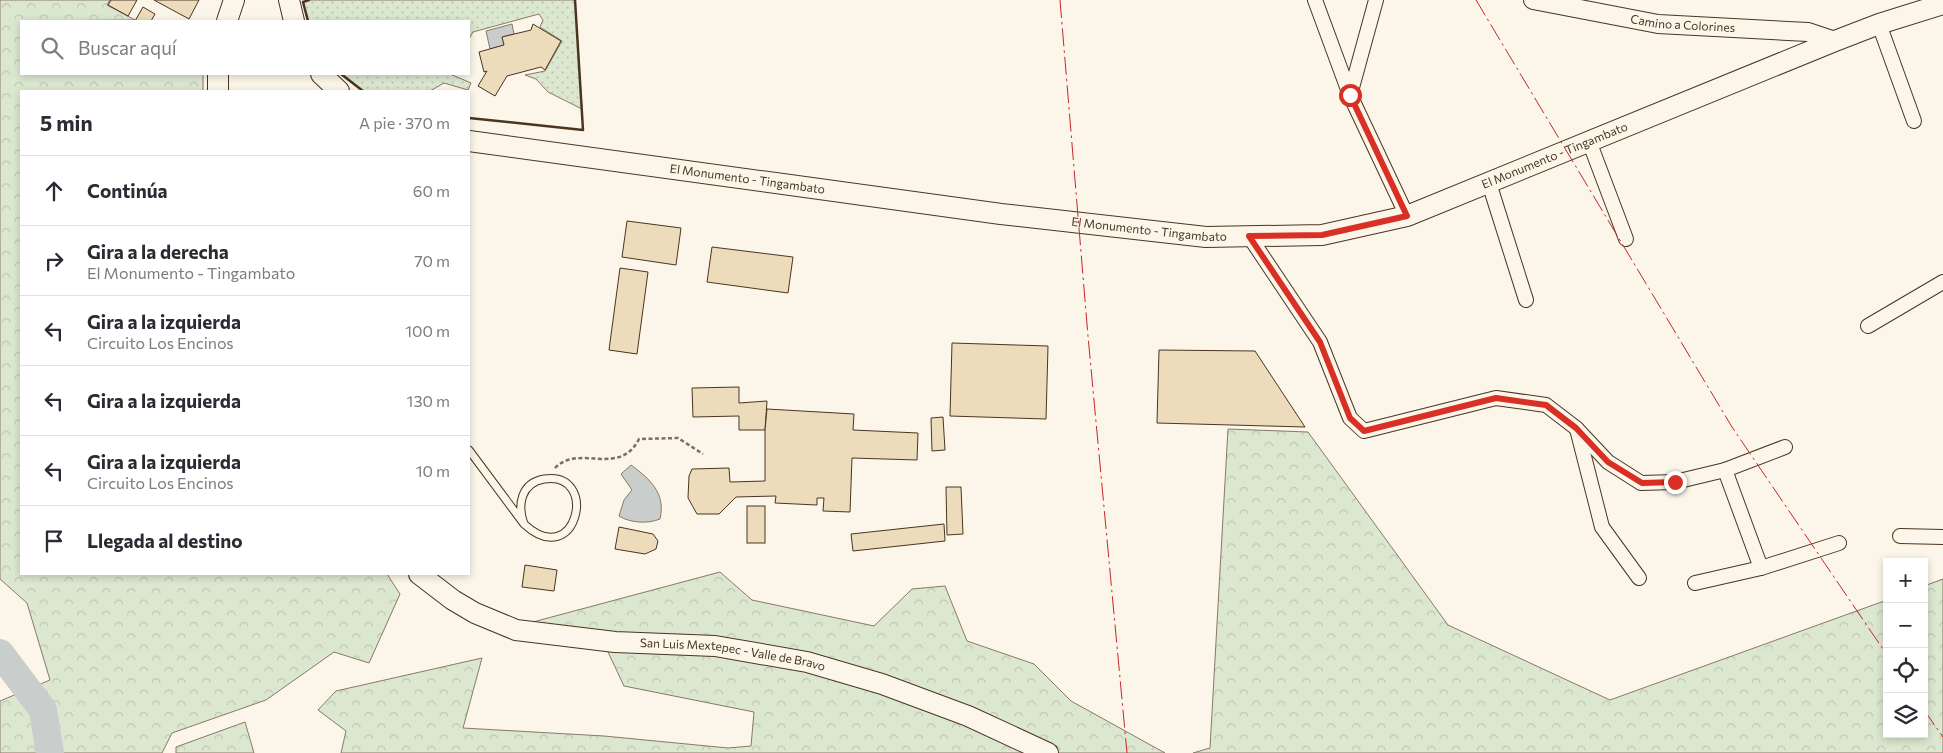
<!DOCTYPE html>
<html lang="es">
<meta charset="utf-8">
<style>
body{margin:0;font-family:Commissioner,sans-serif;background:#f2f2f3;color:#2b2b33}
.controls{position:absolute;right:15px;bottom:15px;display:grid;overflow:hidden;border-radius:0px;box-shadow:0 2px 8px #0003}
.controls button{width:45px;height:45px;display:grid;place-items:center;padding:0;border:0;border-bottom:1px solid #e1e1e2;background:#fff;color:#2b2b33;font:25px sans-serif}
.stop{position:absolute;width:15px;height:15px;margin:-11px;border:4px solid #d93025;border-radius:50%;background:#fff}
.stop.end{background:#d93025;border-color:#fff;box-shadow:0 1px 5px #0008}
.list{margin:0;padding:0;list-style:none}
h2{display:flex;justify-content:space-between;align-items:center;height:65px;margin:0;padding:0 20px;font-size:21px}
h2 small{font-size:16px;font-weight:400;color:#7c7c81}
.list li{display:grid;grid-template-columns:32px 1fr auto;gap:15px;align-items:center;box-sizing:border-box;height:70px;padding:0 20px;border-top:1px solid #e1e1e2}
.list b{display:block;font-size:19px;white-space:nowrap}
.list p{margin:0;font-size:16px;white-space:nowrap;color:#7c7c81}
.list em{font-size:16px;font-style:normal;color:#7c7c81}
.icon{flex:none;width:28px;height:28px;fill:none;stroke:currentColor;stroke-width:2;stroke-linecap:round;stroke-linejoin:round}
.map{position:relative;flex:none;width:1943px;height:753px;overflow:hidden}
.search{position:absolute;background:#fff;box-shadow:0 2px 8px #0003;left:20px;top:20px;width:450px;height:55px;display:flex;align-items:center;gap:12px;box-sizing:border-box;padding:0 18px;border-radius:0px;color:#7c7c81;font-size:19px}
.panel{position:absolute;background:#fff;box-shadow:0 2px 8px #0003;left:20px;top:90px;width:450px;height:485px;border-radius:0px}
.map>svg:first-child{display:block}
.grass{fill:url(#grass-dots);stroke:#887966}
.forest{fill:url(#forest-crowns);stroke:#887966}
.water{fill:#c9cecd;stroke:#887966}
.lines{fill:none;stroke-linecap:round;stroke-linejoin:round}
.river{stroke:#c9cecd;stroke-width:28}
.building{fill:#ecdcbc;stroke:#4a3520}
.service-casing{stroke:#4a3520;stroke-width:9}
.minor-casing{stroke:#4a3520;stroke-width:16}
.tertiary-casing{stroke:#4a3520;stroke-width:20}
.secondary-casing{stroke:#4a3520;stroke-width:22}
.path{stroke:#7f6f5c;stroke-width:2.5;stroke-dasharray:4 2.5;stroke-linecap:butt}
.service{stroke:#fbf6e9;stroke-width:7}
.minor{stroke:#fbf6e9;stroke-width:14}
.tertiary{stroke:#fbf6e9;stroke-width:18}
.secondary{stroke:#fbf6e9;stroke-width:20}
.wall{stroke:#4a3520;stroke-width:2.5}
.power{stroke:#c62828;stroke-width:1;stroke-dasharray:18 4 2.5 4;stroke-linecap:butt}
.route{stroke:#d93025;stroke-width:6}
.labels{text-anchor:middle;stroke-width:4;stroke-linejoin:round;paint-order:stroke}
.street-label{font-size:12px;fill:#4a3520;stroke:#fbf6e9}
</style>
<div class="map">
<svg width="1943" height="753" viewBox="0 0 1943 753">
<defs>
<pattern id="grass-dots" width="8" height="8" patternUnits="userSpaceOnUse" patternTransform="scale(1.25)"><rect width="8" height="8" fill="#dce7d0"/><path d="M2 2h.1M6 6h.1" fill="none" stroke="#bec7b2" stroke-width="1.8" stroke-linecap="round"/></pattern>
<pattern id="forest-crowns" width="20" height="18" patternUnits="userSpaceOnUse" patternTransform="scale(1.25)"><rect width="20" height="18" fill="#dce7d0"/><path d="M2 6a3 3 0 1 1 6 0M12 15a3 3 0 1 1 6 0" fill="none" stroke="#bec7b2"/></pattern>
</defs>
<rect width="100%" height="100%" fill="#fbf6e9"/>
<g class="grass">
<polygon points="309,0 575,0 582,109 548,92 536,79 525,75 545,71 562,41 540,27 543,20 539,14 473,32 469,39 469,21 308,21 303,2"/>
<polygon points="341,74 450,74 471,83 468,90 444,83 430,91 363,91"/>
</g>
<g class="forest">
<polygon points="0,0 110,0 107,5 135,20 21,21 21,74 203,74 203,91 21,91 21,574 387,574 400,594 369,663 334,652 266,700 172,733 162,753 0,753 0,701 50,680 27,603 0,579"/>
<polygon points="1228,429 1308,432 1448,625 1610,700 1887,600 1887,734 1924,734 1924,586 1943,579 1943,753 1193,753 1210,748"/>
<polygon points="720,572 752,600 874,626 912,589 945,586 967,641 1034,664 1071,701 1165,753 341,753 346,731 318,710 336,691 482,658 463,728 604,736 728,748 751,746 754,712 624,686 600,635 518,626"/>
<polygon points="245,722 254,753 176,753 176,747"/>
</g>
<g class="water">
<polygon points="512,24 514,34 502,37 504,45 490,49 486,31"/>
<path d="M 631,465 C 650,479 666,493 660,519 C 648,524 630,523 619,516 L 624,500 L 632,490 L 621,474 Z"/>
</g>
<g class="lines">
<polyline class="river" points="0,653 43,710 50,753"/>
</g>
<g class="building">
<polygon points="111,0 137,0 128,16 108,5"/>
<polygon points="154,0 199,0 189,19"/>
<polygon points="143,7 155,14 151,21 135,21"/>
<polygon points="533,24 561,41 545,70 541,67 507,76 495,96 478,86 487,71 484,72 479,52 504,45 502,37 531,30"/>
<polygon points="627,221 681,228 676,265 622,257"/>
<polygon points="712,247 793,257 788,293 707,282"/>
<polygon points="620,268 648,272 637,354 609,350"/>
<polygon points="952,343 1048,346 1046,419 950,416"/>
<polygon points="1159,350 1255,351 1305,427 1157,423"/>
<polygon points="739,387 739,403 767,401 765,430 739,430 739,416 693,417 692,388"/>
<polygon points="767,409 854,414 853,430 918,433 917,460 852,458 850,512 823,511 824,498 817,498 817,505 775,503 776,496 736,497 719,514 697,514 688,498 689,476 692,469 729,468 730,482 765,481 765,430"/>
<polygon points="943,417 945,450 932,451 931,418"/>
<polygon points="946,487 961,487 963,534 947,535"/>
<rect x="747" y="506" width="18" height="37"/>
<polygon points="944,524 945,541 853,551 851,534"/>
<polygon points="619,527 653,534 658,541 656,549 645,554 615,549"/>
<polygon points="525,565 557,570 554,591 522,587"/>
</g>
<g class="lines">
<g class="service-casing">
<path id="service" d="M 469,450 L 524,524 C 577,573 600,470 544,479 C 521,483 517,505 524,524"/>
</g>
<g class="minor-casing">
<g id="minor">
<polyline points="1315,0 1350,95 1407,216"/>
<polyline points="1879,24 1914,121"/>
<polyline points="1350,95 1376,0"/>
<polyline points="1589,141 1626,239"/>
<polyline points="1489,183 1526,300"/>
<polyline points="1249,236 1320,342 1350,418 1364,431 1496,398 1546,405 1576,428 1608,462 1641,483 1675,482 1725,470 1785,447"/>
<polyline points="1868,326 1943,282"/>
<polyline points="1577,429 1602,527 1639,578"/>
<polyline points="1725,470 1761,568"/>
<polyline points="1900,536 1943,537"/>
<polyline points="1695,583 1761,568 1839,543"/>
</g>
</g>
<g class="tertiary-casing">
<g id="tertiary">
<path id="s1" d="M 1533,0 L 1658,24 L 1808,32 L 1835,41"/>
</g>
</g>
<g class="secondary-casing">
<g id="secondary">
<polyline points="289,0 294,21"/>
<polyline points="227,21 234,0"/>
<polyline points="321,74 339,91"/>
<polyline points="218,91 218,74"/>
<path id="s2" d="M 469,141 L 1001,214 L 1206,237 L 1322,235 L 1407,216 L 1835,41 L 1879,24 L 1943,4"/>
<path id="s3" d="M 419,574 L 453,600 L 475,613 L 516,630 L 615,642 L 715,646 L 807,662 L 882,684 L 968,716 L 1048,753"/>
</g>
</g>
<path class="path" d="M 555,468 C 579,443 619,478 639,439 L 678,438 L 703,454"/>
<use href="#service" class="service"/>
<use href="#minor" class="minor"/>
<use href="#tertiary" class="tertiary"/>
<use href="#secondary" class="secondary"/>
<g class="wall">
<polyline points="308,21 303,2 309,0"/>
<polyline points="341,74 363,91"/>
<polyline points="469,118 583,130 575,0"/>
</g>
<g class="power">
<polyline points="1060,0 1088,336 1127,753"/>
<polyline points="1476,0 1732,427 1887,655"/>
<polyline points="1924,710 1943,737"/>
</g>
</g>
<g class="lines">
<polyline class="route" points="1350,95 1407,216 1322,235 1249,236 1320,342 1350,418 1364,431 1496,398 1546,405 1576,428 1608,462 1642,483 1675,482"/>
</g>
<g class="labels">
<g class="street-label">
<text dy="4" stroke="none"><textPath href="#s1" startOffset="152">Camino a Colorines</textPath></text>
<text dy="4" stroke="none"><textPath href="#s2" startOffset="1106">El Monumento - Tingambato</textPath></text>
<text dy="4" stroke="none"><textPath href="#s2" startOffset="281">El Monumento - Tingambato</textPath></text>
<text dy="4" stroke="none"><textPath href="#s2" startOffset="686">El Monumento - Tingambato</textPath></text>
<text dy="4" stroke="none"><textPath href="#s3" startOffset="331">San Luis Mextepec - Valle de Bravo</textPath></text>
</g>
</g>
</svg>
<div class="controls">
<button>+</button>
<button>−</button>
<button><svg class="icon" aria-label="locate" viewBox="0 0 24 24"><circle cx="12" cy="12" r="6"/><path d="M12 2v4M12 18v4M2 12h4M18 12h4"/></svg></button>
<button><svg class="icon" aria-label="layers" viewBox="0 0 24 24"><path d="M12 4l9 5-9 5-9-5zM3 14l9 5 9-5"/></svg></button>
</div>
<div class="stop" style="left:1350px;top:95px"></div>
<div class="stop end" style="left:1675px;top:482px"></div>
<div class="search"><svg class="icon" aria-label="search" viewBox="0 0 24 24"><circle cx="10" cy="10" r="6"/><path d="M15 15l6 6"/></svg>Buscar aquí</div>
<section class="panel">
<h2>5 min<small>A pie · 370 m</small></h2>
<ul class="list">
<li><svg class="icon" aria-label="ahead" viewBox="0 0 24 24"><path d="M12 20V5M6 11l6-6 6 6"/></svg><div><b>Continúa</b></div><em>60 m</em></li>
<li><svg class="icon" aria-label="right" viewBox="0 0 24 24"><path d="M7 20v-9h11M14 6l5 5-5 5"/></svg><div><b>Gira a la derecha</b><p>El Monumento - Tingambato</p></div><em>70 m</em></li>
<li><svg class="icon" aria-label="left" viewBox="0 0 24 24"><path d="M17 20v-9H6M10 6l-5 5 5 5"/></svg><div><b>Gira a la izquierda</b><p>Circuito Los Encinos</p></div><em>100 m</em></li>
<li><svg class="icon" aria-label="left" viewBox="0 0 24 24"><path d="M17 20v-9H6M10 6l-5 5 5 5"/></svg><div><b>Gira a la izquierda</b></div><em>130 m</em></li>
<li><svg class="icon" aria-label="left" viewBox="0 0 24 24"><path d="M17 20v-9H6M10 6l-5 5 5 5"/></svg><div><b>Gira a la izquierda</b><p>Circuito Los Encinos</p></div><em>10 m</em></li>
<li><svg class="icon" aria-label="arrive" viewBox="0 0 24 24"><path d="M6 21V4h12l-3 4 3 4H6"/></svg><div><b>Llegada al destino</b></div></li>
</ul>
</section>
</div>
